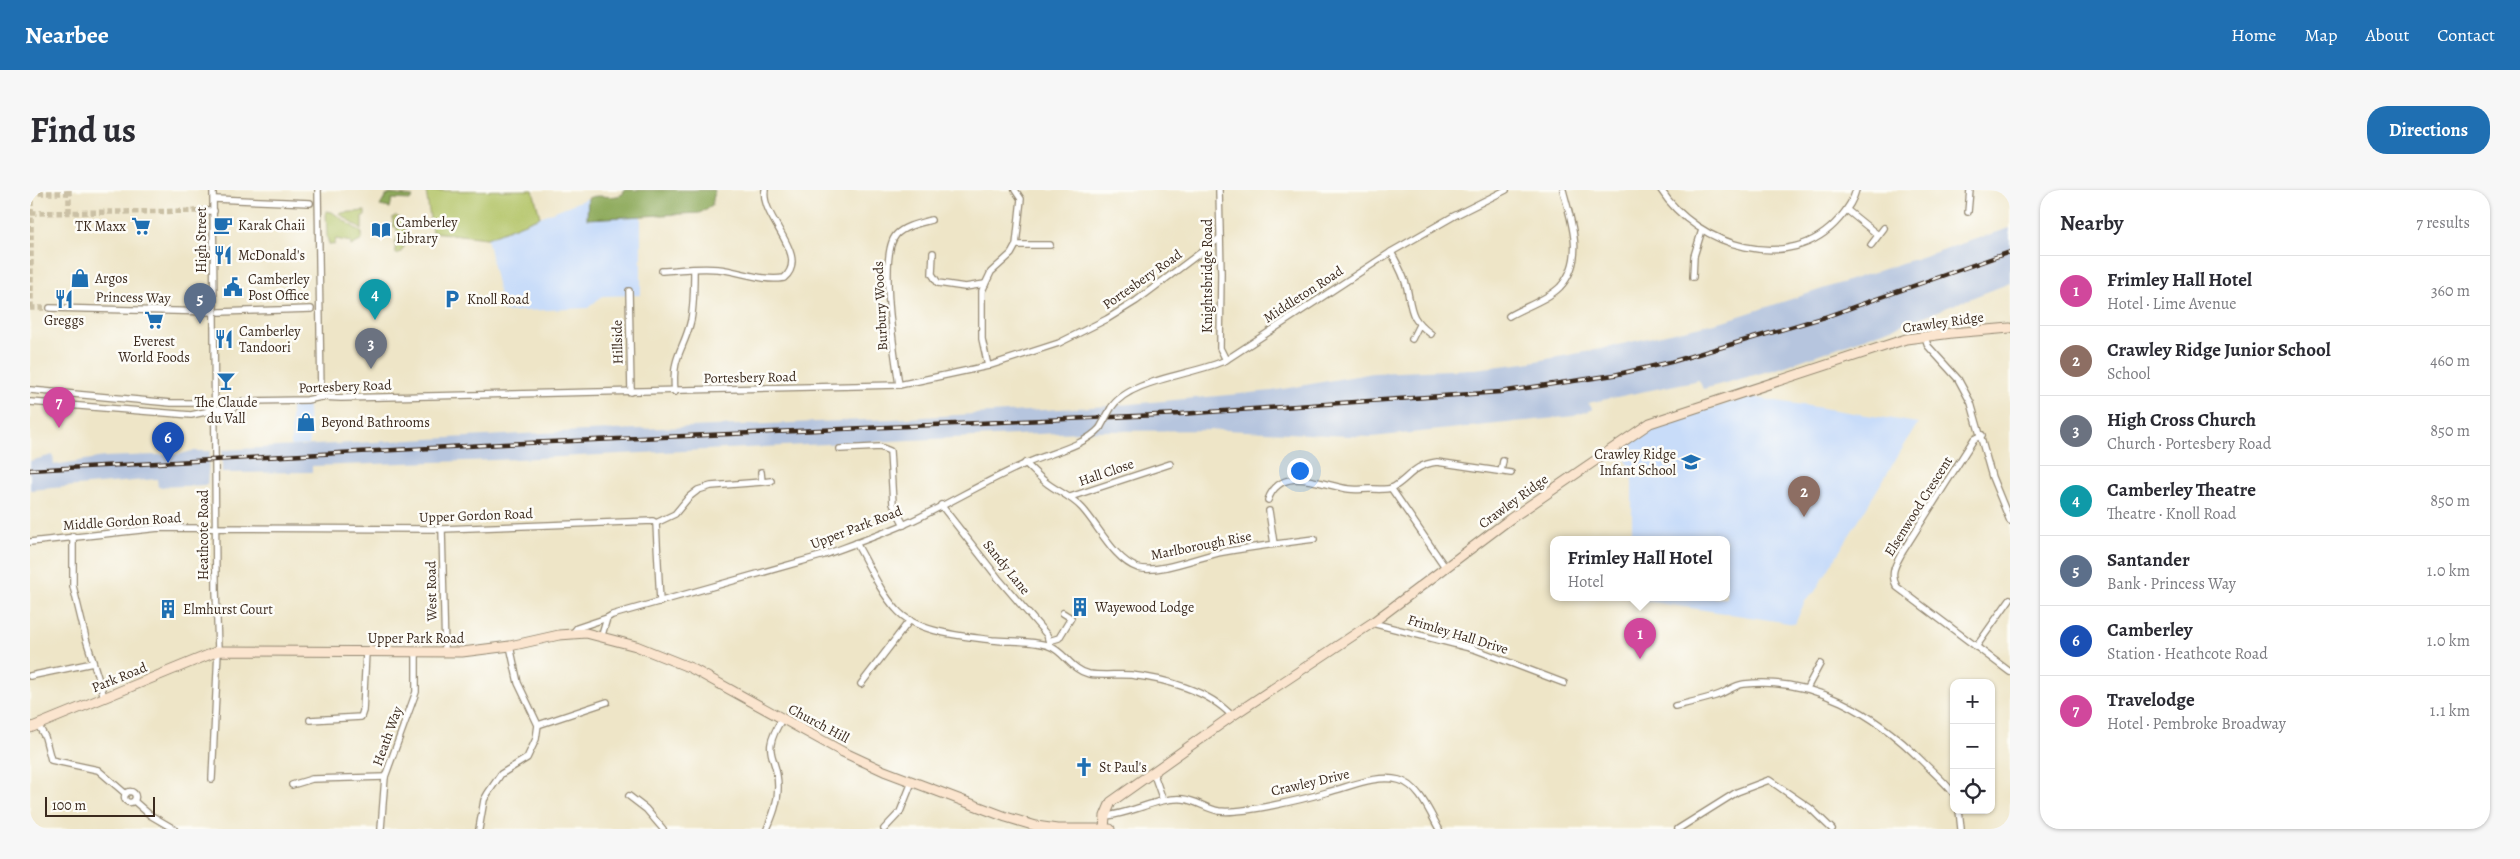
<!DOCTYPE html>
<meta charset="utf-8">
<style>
body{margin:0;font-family:Alegreya,serif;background:#f7f7f7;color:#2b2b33}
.controls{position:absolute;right:15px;bottom:15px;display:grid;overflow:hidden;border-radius:10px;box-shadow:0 1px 4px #0004}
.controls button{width:45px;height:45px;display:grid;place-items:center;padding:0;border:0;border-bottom:1px solid #e1e1e2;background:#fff;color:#2b2b33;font:25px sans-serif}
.scale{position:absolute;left:15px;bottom:12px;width:110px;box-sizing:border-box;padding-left:5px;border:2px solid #3b2a1e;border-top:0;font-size:14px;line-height:18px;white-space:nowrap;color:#3b2a1e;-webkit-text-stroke:4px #fdfcf7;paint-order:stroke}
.you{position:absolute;left:1269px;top:280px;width:18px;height:18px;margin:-12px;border:4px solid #fff;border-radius:50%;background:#1a73e8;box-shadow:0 0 0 8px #1a73e833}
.badge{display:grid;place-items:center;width:32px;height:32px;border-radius:50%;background:#1f6fb2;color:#fff;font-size:16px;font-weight:700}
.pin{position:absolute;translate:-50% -41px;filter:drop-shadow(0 1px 2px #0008)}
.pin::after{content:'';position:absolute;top:26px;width:18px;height:15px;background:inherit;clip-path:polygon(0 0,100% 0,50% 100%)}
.popup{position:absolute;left:1520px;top:346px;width:180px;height:65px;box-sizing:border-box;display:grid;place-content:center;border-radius:10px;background:#fff;filter:drop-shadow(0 1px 4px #0005);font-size:16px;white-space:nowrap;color:#7c7c81}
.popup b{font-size:19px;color:#2b2b33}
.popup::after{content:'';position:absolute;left:50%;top:100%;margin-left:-10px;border:10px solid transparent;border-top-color:#fff}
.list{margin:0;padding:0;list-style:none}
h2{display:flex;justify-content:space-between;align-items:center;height:65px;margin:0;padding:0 20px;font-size:21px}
h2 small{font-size:16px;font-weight:400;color:#7c7c81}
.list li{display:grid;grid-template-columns:32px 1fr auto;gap:15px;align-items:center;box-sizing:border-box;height:70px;padding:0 20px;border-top:1px solid #e1e1e2}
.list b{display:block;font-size:19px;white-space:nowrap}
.list p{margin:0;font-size:16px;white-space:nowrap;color:#7c7c81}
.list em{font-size:16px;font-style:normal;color:#7c7c81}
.icon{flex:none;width:28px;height:28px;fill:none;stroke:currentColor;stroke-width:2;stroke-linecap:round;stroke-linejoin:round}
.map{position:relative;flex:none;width:1980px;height:639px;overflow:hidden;border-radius:20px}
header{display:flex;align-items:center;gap:30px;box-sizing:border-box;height:70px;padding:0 25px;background:#1f6fb2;color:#fff}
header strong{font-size:24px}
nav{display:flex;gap:28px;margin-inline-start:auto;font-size:18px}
.intro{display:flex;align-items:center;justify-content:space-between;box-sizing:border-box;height:120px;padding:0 30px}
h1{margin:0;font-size:35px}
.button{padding:12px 22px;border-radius:20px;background:#1f6fb2;color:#fff;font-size:18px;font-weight:700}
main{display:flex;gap:30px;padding:0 30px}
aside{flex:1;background:#fff;border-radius:20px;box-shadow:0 1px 4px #0004}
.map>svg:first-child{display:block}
.built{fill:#c8dcf9}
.industrial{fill:#b6c5de}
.green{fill:#b3c468;stroke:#777743}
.forest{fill:#8eaa5c;stroke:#646a3d}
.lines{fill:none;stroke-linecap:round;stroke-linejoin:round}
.street-tunnel{stroke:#cac0a5;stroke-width:5.5;stroke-dasharray:5.5 3;stroke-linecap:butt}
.street-casing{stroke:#948872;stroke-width:8}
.secondary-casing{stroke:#948872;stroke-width:11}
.street{stroke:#fff;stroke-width:5.5}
.secondary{stroke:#fbe5cf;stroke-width:9}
.rail-casing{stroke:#3b2a1e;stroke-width:4.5}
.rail{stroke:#fdfcf7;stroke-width:2.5;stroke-dasharray:8;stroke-linecap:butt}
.street-bridge-casing{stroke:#948872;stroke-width:8;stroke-linecap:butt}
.street-bridge{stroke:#fff;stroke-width:5.5}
.labels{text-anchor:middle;stroke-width:5;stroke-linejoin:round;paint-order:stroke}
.poi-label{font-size:14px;fill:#3b2a1e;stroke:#fdfcf7;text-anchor:start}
.street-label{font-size:14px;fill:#3b2a1e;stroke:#fdfcf7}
</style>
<header>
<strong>Nearbee</strong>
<nav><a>Home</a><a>Map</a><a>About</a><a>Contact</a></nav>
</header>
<div class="intro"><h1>Find us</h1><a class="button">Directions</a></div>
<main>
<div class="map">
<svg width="1980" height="639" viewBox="0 0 1980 639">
<rect width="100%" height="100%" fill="#fdfcf7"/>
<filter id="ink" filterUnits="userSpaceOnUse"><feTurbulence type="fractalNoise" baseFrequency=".02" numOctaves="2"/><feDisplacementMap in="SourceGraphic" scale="10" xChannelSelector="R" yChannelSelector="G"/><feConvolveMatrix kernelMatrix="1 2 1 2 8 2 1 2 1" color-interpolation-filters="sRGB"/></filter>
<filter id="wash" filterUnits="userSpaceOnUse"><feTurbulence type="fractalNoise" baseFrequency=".0096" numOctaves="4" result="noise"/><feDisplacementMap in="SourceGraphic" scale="20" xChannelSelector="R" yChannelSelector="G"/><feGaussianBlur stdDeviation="1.12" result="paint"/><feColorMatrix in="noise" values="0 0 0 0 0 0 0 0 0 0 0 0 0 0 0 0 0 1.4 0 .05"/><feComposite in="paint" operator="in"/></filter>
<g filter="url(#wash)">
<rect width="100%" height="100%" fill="#eee5c7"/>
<g class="built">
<polygon points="558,8 557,29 611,26 611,105 572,106 558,118 473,122 457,48"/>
<polygon points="1721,207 1888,233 1784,403 1775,411 1765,434 1602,409 1696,408 1696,350 1602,350 1602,285 1592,259 1623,237 1638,230"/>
<polygon points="278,215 279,255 261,256 261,216"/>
</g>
<g class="industrial">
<polygon points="1980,38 1980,93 1879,132 1747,179 1673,199 1669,190 1558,213 1563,219 1544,226 1342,247 1196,240 1070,241 465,270 282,276 282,282 192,283 192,260 531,242 862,229 1079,216 1242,201 1343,183 1445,179 1495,173 1566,160 1697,130"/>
<polygon points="162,261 180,261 177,295 128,297 127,289 0,300 0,271 23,265 24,275 74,267 151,264"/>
</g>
<g class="green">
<polygon points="503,0 510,27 457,48 402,42 396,1"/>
<polygon points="296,21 302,22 332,43 332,50 321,56 321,52 306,49 304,55 299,54 297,47"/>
<polygon points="335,21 335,26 332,26 332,40 309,23"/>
<polygon points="366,26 374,31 376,44 368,44 367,38 363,36 363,27"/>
<polygon points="368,45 376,45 376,53 371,62 366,64 365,54"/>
</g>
<g class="forest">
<path d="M 594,0 L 685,0 L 682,15 L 670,23 L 557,29 L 558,8 C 570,3 581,10 593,4 Z"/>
<polygon points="360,4 383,7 381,10 362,9 360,18 350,16 356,6"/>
</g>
</g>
<g filter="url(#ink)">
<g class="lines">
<g class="street-tunnel">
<polyline points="39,0 39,23"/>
<polyline points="0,3 39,3"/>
<polyline points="1,23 172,21"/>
<polyline points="0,118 20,118"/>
<polyline points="1,118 1,3"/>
</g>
<g class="street-casing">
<g id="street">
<polyline points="288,0 291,207"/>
<polyline points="1189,0 1191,83 1190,158 1196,170"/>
<path d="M 1631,0 C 1667,56 1760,86 1809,29 C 1817,20 1823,12 1826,0"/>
<polyline points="184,9 280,13"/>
<polyline points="1817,20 1848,45"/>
<polyline points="172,21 184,21"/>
<polyline points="1938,22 1940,0"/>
<polyline points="986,55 1020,55"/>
<polyline points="1841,55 1854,38"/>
<path d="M 1361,62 C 1367,73 1374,85 1377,98 C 1382,122 1380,128 1401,144"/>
<polyline points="903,63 902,84 908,93 935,97 955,94"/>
<path d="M 632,81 C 650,80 670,77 688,79 C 709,81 733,92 754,88 C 781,65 730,28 735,0"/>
<polyline points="1663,87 1664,66 1672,40"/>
<polyline points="599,101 601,202"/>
<polyline points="20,118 184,122"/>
<polyline points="190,122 281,119"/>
<path d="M 1479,126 C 1494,117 1517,110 1530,97 C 1556,69 1541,31 1533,0"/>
<polyline points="1895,147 1898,156 1928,189 1941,213 1962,287 1980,331"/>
<polyline points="1382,149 1389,135"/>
<polyline points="958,176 952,149 952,101 961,82 981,64 986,55 991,9 985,0"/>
<path d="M 869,195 C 865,166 848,65 866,45 C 874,36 890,33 901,30"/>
<polyline points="0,200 141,213 171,213 185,220 201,220 209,213"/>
<path d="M 645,202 C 641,165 654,161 661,130 C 664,114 664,96 664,79"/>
<polyline points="0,212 161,225 185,220 213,211 277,210 291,207 311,208 869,195 958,176 1029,153 1077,129 1106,111 1190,48"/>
<path d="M 1081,218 C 1099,189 1165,185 1196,170 L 1361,62 L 1424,26 L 1476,0"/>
<path d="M 1952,245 L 1944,249 L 1873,361 C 1866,374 1859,383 1867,397 L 1980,482"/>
<polyline points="810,259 850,257 860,261 863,314 874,335"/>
<path d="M 995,273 C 1003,280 1010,288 1018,294 C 1029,302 1042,307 1052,318 C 1068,335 1084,370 1108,378 C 1129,384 1171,366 1193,362 C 1223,357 1253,353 1284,349"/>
<polyline points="1471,281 1473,271"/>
<polyline points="731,282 732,292 741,291"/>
<polyline points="1361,298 1415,377"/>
<polyline points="1040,307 1140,274"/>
<path d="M 1238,310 C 1251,273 1294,296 1319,299 C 1326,300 1332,299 1339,299 C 1345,299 1356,300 1362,298 C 1379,289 1382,275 1407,272 L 1481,283"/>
<polyline points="911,315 968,388 1017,445 1020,456"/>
<polyline points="1239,321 1244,354"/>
<polyline points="626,333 645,324 659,307 668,300 681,296 732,292"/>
<polyline points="412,339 415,463"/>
<polyline points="43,346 43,396 56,449 74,507"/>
<polyline points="0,352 129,338 412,339 623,331 626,333 630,412"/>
<path d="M 826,353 C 839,375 849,400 866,419 C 886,443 933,446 962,450 C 980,452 1002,450 1019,456 C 1034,461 1041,480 1059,484 C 1073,486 1087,484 1101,485 C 1135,489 1178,500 1202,526"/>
<polyline points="1342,433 1444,459 1534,493"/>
<polyline points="543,443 547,438 577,428"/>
<path d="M 572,445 L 577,428 L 582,425 L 794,365 C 821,355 847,346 873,335 C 914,317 953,292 995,274 C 1018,263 1053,257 1070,238"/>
<polyline points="1019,451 1029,448 1041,428 1033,423"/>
<polyline points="1946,457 1980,409"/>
<polyline points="0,486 63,473"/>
<polyline points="831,494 880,430"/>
<polyline points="1777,498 1790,474"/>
<path d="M 1645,516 C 1658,513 1672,510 1685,506 C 1695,503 1704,495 1714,494 C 1783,486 1845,524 1892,571 C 1903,582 1915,592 1924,604"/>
<polyline points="280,530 331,527 333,521 336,462"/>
<polyline points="8,535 15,547 21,570 68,580 96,604"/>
<polyline points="508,535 577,512"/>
<polyline points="1123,582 1133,610"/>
<polyline points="182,589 188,461 186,399 183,0"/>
<polyline points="262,595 282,589 355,587"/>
<circle cx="100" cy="607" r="5.5"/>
<polyline points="599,606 616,619 633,639"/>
<polyline points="104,611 120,625 144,639"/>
<polyline points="1929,620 1931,639"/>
<path d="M 1075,626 C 1102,624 1127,607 1153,609 C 1165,610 1177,619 1189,621 C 1213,624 1274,609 1298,602 C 1319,597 1347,584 1369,590 C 1389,595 1400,623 1409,639"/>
<polyline points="351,639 355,587 386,502 386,462"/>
<polyline points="449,639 454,610 458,603 471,584 497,568 506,549 508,535 488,493 480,456"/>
<path d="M 737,639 C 743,625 748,612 748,597 C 748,563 729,566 752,529"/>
<polyline points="854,639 870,622 882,592"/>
<polyline points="1648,639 1707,602 1739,590 1780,618 1802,639"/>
</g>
</g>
<g class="secondary-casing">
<g id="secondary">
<polyline points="0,538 188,461 432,462 480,456 529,445 556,443 606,456 661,478 813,562 854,581 976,627 1006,636 1027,639 1080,639"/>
<polyline points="1074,639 1075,626 1081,612 1202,526 1342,433 1480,329 1620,233 1876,149 1922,143 1980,138"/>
</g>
</g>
<use href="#street" class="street"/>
<use href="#secondary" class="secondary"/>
<g class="rail-casing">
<polyline id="rail" points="0,280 474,254 1151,224 1470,202 1584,185 1641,172 1795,127 1980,62"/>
</g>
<use href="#rail" class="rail"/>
<g class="street-bridge-casing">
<polyline id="street-bridge" points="1070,238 1081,218"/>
</g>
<use href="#street-bridge" class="street-bridge"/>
</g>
</g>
<defs>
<g id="cafe-bare" transform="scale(1.5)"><path d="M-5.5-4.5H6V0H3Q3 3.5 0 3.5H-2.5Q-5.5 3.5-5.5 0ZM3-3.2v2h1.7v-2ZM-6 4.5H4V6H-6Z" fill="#1f6fb2" stroke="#fdfcf7" stroke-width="2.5" paint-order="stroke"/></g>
<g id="supermarket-bare" transform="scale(1.5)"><path d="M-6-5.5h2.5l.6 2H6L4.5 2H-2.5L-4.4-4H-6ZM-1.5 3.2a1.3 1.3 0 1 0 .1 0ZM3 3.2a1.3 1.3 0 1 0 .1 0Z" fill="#1f6fb2" stroke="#fdfcf7" stroke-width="2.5" paint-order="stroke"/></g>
<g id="library-bare" transform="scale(1.5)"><path d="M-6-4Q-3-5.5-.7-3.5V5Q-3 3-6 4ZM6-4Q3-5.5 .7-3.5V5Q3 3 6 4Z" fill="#1f6fb2" stroke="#fdfcf7" stroke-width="2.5" paint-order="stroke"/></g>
<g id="restaurant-bare" transform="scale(1.5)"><path d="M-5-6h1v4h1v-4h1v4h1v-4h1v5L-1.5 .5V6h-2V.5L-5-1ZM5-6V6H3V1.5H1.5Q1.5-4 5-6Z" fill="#1f6fb2" stroke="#fdfcf7" stroke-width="2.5" paint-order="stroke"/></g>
<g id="shop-bare" transform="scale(1.5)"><path d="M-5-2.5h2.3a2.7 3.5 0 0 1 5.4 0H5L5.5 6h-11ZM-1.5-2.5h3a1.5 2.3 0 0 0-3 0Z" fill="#1f6fb2" stroke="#fdfcf7" stroke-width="2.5" paint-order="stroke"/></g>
<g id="civic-bare" transform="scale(1.5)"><path d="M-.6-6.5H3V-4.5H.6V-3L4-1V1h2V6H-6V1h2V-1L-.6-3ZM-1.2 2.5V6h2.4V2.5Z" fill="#1f6fb2" stroke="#fdfcf7" stroke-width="2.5" paint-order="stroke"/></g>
<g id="parking-bare" transform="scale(1.5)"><path d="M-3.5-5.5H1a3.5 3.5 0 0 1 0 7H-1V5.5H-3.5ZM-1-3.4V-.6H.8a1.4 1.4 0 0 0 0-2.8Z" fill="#1f6fb2" stroke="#fdfcf7" stroke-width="2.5" paint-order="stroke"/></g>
<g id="bar-bare" transform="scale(1.5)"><path d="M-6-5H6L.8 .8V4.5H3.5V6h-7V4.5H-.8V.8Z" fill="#1f6fb2" stroke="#fdfcf7" stroke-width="2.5" paint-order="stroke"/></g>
<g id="school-bare" transform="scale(1.5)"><path d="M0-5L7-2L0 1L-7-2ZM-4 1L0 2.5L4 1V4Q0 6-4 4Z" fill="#1f6fb2" stroke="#fdfcf7" stroke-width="2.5" paint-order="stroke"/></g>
<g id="building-bare" transform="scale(1.5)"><path d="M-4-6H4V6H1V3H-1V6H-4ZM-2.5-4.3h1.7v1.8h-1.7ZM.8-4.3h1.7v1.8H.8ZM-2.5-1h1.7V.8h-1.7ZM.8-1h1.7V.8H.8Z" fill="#1f6fb2" stroke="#fdfcf7" stroke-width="2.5" paint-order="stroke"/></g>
<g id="church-bare" transform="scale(1.5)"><path d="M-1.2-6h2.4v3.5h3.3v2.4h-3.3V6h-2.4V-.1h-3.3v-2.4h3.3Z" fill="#1f6fb2" stroke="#fdfcf7" stroke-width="2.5" paint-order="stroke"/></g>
</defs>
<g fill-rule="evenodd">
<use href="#cafe-bare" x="193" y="35"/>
<use href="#supermarket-bare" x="111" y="36"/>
<use href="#library-bare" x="351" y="40"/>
<use href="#restaurant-bare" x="193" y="65"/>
<use href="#shop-bare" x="50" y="88"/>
<use href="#civic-bare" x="203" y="97"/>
<use href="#restaurant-bare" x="34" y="109"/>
<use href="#parking-bare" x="422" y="109"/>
<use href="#supermarket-bare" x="124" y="130"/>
<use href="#restaurant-bare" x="194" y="149"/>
<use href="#bar-bare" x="196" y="191"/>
<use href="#shop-bare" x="276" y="232"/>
<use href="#school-bare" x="1661" y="272"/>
<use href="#building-bare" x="1050" y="417"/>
<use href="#building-bare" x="138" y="419"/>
<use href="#church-bare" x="1054" y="577"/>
</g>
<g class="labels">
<g class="poi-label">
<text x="366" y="37">Camberley<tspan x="366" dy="16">Library</tspan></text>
<text x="208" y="40">Karak Chaii</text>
<text x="96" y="41" text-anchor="end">TK Maxx</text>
<text x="208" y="70">McDonald's</text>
<text x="65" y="93">Argos</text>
<text x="218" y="94">Camberley<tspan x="218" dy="16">Post Office</tspan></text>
<text x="437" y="114">Knoll Road</text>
<text x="34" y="135" text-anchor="middle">Greggs</text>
<text x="209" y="146">Camberley<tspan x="209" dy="16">Tandoori</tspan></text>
<text x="124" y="156" text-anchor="middle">Everest<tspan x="124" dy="16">World Foods</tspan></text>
<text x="196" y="217" text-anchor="middle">The Claude<tspan x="196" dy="16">du Vall</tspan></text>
<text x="291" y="237">Beyond Bathrooms</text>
<text x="1646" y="269" text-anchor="end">Crawley Ridge<tspan x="1646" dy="16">Infant School</tspan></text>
<text x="1065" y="422">Wayewood Lodge</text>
<text x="153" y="424">Elmhurst Court</text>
<text x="1069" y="582">St Paul's</text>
</g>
<g class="street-label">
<text transform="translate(171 50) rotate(-90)" y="5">High Street</text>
<text transform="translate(1177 86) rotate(-90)" y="5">Knightsbridge Road</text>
<text transform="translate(1112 89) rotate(-35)" y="5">Portesbery Road</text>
<text transform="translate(1273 104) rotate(-33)" y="5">Middleton Road</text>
<text transform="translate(103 107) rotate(1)" y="5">Princess Way</text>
<text transform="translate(850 116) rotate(-93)" y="5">Burbury Woods</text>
<text transform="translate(1913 132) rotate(-8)" y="5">Crawley Ridge</text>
<text transform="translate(587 152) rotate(-91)" y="5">Hillside</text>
<text transform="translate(720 187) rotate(-1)" y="5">Portesbery Road</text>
<text transform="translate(315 196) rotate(-2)" y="5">Portesbery Road</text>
<text transform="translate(1076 282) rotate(-19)" y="5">Hall Close</text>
<text transform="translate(1483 311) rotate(-36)" y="5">Crawley Ridge</text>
<text transform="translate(1888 316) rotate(-58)" y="5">Elsenwood Crescent</text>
<text transform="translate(446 325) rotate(-2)" y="5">Upper Gordon Road</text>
<text transform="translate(92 331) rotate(-4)" y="5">Middle Gordon Road</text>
<text transform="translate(826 337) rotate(-21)" y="5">Upper Park Road</text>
<text transform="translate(173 345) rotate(-90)" y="5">Heathcote Road</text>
<text transform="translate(1171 355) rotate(-11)" y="5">Marlborough Rise</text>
<text transform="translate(977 377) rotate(51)" y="5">Sandy Lane</text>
<text transform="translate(401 401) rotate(-91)" y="5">West Road</text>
<text transform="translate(1428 444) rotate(17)" y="5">Frimley Hall Drive</text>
<text x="386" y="453">Upper Park Road</text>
<text transform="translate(89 487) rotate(-22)" y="5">Park Road</text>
<text transform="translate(789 533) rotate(28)" y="5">Church Hill</text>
<text transform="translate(357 546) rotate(-70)" y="5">Heath Way</text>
<text transform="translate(1280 592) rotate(-13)" y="5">Crawley Drive</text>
</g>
</g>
</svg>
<div class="controls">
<button>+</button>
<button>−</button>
<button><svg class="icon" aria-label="locate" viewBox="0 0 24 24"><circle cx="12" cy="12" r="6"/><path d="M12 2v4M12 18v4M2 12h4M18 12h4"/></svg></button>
</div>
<div class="scale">100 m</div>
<div class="you"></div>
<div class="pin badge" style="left:1610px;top:469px;background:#d1479c">1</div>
<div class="popup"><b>Frimley Hall Hotel</b>Hotel</div>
<div class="pin badge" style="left:1774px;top:327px;background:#8d6e63">2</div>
<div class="pin badge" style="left:341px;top:179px;background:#6b7280">3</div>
<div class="pin badge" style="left:345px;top:130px;background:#0f9aa8">4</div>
<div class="pin badge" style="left:170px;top:134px;background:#5c6f8a">5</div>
<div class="pin badge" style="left:138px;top:273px;background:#1a4fb4">6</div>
<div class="pin badge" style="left:29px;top:238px;background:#d1479c">7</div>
</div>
<aside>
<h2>Nearby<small>7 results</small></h2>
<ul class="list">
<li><span class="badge" style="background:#d1479c">1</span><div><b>Frimley Hall Hotel</b><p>Hotel · Lime Avenue</p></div><em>360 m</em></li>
<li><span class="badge" style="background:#8d6e63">2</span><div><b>Crawley Ridge Junior School</b><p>School</p></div><em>460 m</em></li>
<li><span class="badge" style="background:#6b7280">3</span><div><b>High Cross Church</b><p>Church · Portesbery Road</p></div><em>850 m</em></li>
<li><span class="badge" style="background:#0f9aa8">4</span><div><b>Camberley Theatre</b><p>Theatre · Knoll Road</p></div><em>850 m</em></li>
<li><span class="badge" style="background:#5c6f8a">5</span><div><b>Santander</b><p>Bank · Princess Way</p></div><em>1.0 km</em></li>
<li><span class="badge" style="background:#1a4fb4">6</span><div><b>Camberley</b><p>Station · Heathcote Road</p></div><em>1.0 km</em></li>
<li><span class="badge" style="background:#d1479c">7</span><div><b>Travelodge</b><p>Hotel · Pembroke Broadway</p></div><em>1.1 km</em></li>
</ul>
</aside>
</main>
